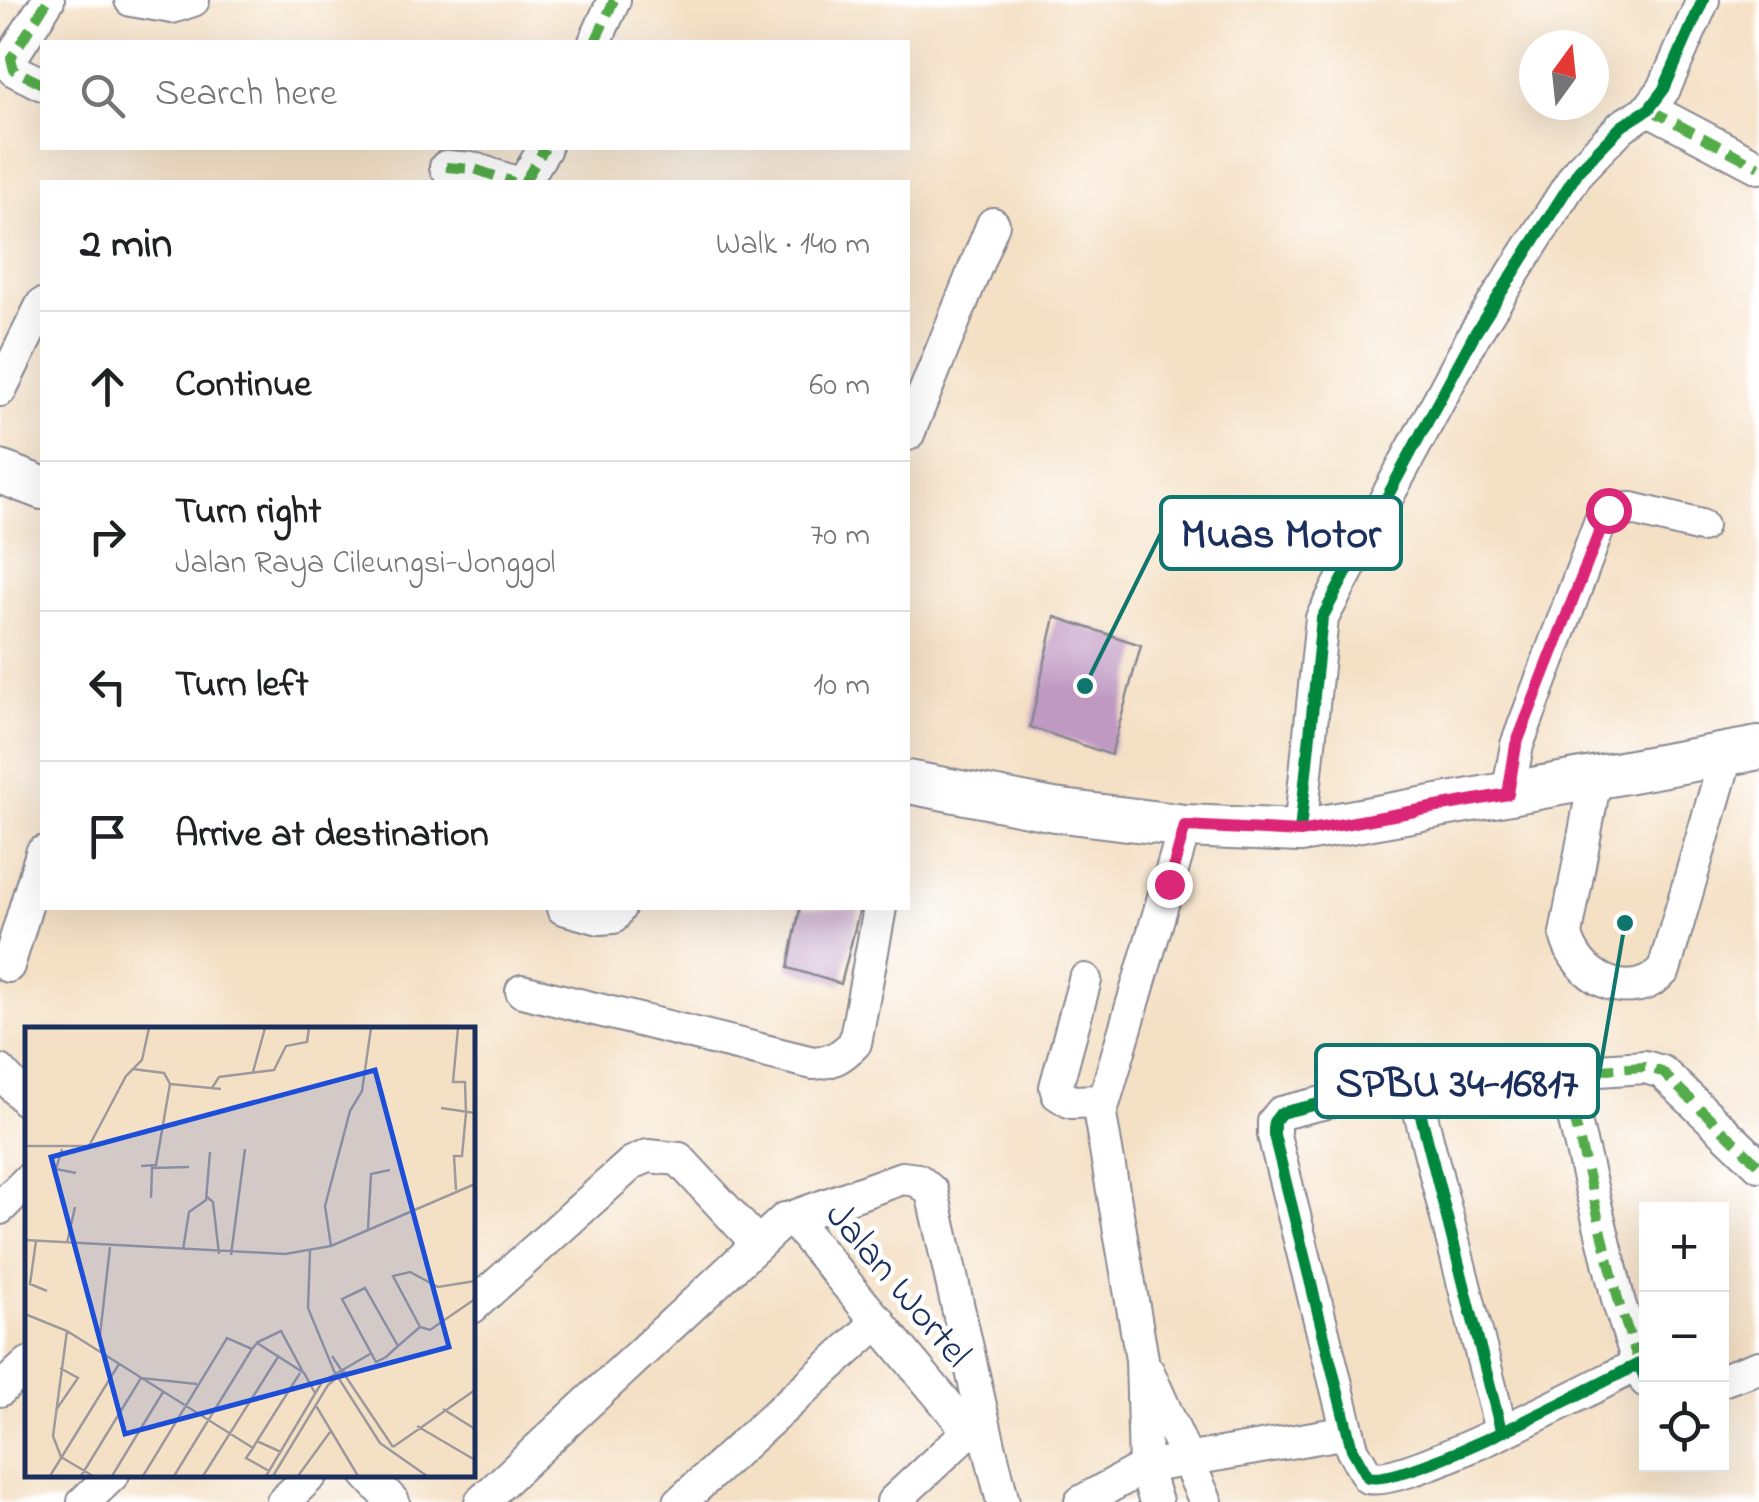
<!DOCTYPE html>
<meta charset="utf-8">
<style>
body{margin:0;font-family:"Indie Flower",sans-serif;background:#f6f6f6;color:#202124}
.controls{position:absolute;right:30px;bottom:30px;display:grid;overflow:hidden;border-radius:0px;box-shadow:0 10px 40px #0002}
.controls button{width:90px;height:90px;display:grid;place-items:center;padding:0;border:0;border-bottom:2px solid #e0e0e0;background:#fff;color:#202124;font:50px sans-serif}
.compass{position:absolute;left:1519px;top:30px;width:90px;height:90px;border-radius:50%;background:#fff;box-shadow:0 10px 40px #0002;rotate:15deg}
.stop{position:absolute;width:30px;height:30px;margin:-22px;border:8px solid #db2777;border-radius:50%;background:#fff}
.stop.end{background:#db2777;border-color:#fff;box-shadow:0 2px 10px #0008}
.list{margin:0;padding:0;list-style:none}
h2{display:flex;justify-content:space-between;align-items:center;height:130px;margin:0;padding:0 40px;font-size:42px}
h2 small{font-size:32px;font-weight:400;color:#757577}
.list li{display:grid;grid-template-columns:65px 1fr auto;gap:30px;align-items:center;box-sizing:border-box;height:150px;padding:0 40px;border-top:2px solid #e0e0e0}
.list b{display:block;font-size:38px;white-space:nowrap}
.list p{margin:0;font-size:32px;white-space:nowrap;color:#757577}
.list em{font-size:32px;font-style:normal;color:#757577}
.icon{flex:none;width:55px;height:55px;fill:none;stroke:currentColor;stroke-width:2;stroke-linecap:round;stroke-linejoin:round}
.map{position:relative;flex:none;width:1759px;height:1502px;overflow:hidden}
.search{position:absolute;background:#fff;box-shadow:0 10px 40px #0002;left:40px;top:40px;width:870px;height:110px;display:flex;align-items:center;gap:25px;box-sizing:border-box;padding:0 35px;border-radius:0px;color:#757577;font-size:38px}
.panel{position:absolute;background:#fff;box-shadow:0 10px 40px #0002;left:40px;top:180px;width:870px;height:730px;border-radius:0px}
.map>svg:first-child{display:block}
.building{fill:#c099c3}
.lines{fill:none;stroke-linecap:round;stroke-linejoin:round}
.minor-casing{stroke:#888892;stroke-width:36}
.major-casing{stroke:#888892;stroke-width:46}
.minor{stroke:#fff;stroke-width:32}
.major{stroke:#fff;stroke-width:42}
.quiet{stroke:#52ab49;stroke-width:10;stroke-dasharray:20 10;stroke-linecap:butt}
.cycleway-casing{stroke:#fff;stroke-width:19}
.cycleway{stroke:#00873e;stroke-width:12}
.route{stroke:#db2777;stroke-width:12}
.labels{text-anchor:middle;stroke-width:9;stroke-linejoin:round;paint-order:stroke}
.street-label{font-size:40px;fill:#1b2f5e;stroke:#fff}
.inset-road{fill:none;stroke:#9d999c;stroke-width:2.5}
.view{fill:#1d4ed8;fill-opacity:0.15;stroke:#1d4ed8;stroke-width:5}
.inset-edge{fill:none;stroke:#1b2f5e;stroke-width:5}
.leader{fill:none;stroke:#0f766e;stroke-width:4}
.callout-dot{fill:#0f766e;stroke:#fff;stroke-width:4}
.callout{fill:#fff;stroke:#0f766e;stroke-width:4}
.callout-label{font-size:42px;text-anchor:middle;font-weight:bold;fill:#1b2f5e}
</style>
<div class="map">
<svg width="1759" height="1502" viewBox="0 0 1759 1502">
<rect width="100%" height="100%" fill="#fff"/>
<filter id="ink" filterUnits="userSpaceOnUse"><feTurbulence type="fractalNoise" baseFrequency=".01" numOctaves="2"/><feDisplacementMap in="SourceGraphic" scale="20" xChannelSelector="R" yChannelSelector="G"/><feConvolveMatrix kernelMatrix="1 2 1 2 8 2 1 2 1" color-interpolation-filters="sRGB"/></filter>
<filter id="wash" filterUnits="userSpaceOnUse"><feTurbulence type="fractalNoise" baseFrequency=".0048" numOctaves="4" result="noise"/><feDisplacementMap in="SourceGraphic" scale="40" xChannelSelector="R" yChannelSelector="G"/><feGaussianBlur stdDeviation="2.25" result="paint"/><feColorMatrix in="noise" values="0 0 0 0 0 0 0 0 0 0 0 0 0 0 0 0 0 1.4 0 .05"/><feComposite in="paint" operator="in"/></filter>
<g filter="url(#wash)">
<rect width="100%" height="100%" fill="#f4e0c5"/>
<g id="blocks">
<g class="building">
<polygon points="1055,617 1141,645 1111,755 1030,727"/>
<polygon points="800,908 860,908 841,984 788,968"/>
</g>
</g>
</g>
<g filter="url(#ink)">
<use href="#blocks" fill-opacity="0" stroke="#888892" stroke-width="2.5"/>
<g class="lines">
<g class="minor-casing">
<g id="minor">
<polyline points="131,0 172,7 193,0"/>
<polyline points="595,42 614,0"/>
<polyline points="42,84 14,70 11,58 48,0"/>
<polyline points="1649,109 1759,167"/>
<polyline points="446,167 474,169 513,182"/>
<polyline points="524,182 545,148"/>
<polyline points="0,390 42,305"/>
<polyline points="908,434 993,224"/>
<path d="M 1595,779 L 1566,934 C 1576,978 1630,1006 1664,970 L 1727,753"/>
<polyline points="1508,794 1517,745 1601,520 1608,510 1632,509 1701,526"/>
<polyline points="1300,831 1322,618 1474,335 1579,170 1622,126 1649,109 1664,89 1703,0"/>
<polyline points="563,908 600,918 613,917 619,908"/>
<polyline points="8,966 42,853"/>
<polyline points="1085,980 1056,1087 1058,1094 1071,1102 1102,1101"/>
<path d="M 522,991 L 813,1063 C 833,1062 841,1057 855,1043 L 880,908"/>
<polyline points="0,1071 28,1102"/>
<polyline points="0,1208 28,1180"/>
<polyline points="788,1219 902,1178 918,1180 932,1192 987,1437"/>
<polyline points="472,1307 632,1163 648,1156 679,1159 758,1244 785,1219 794,1221 969,1431 987,1437 1003,1502"/>
<polyline points="1639,1364 1619,1303 1566,1084 1567,1072 1645,1067 1662,1072 1759,1165"/>
<polyline points="1148,1372 1206,1502"/>
<polyline points="1722,1380 1759,1367"/>
<polyline points="0,1390 28,1364"/>
<path d="M 1501,1430 L 1414,1088 L 1405,1083 L 1281,1113 L 1274,1122 L 1274,1135 L 1352,1449 L 1368,1477 C 1406,1487 1594,1386 1639,1364 L 1646,1381"/>
<polyline points="367,1474 393,1502"/>
<polyline points="84,1502 113,1474"/>
<polyline points="283,1502 312,1474"/>
<polyline points="481,1502 758,1244"/>
<polyline points="680,1502 879,1321"/>
<polyline points="893,1502 969,1431"/>
<polyline points="1081,1502 1145,1467 1348,1432"/>
<polyline points="1156,1502 1145,1467 1142,1359 1100,1115 1185,826"/>
</g>
</g>
<g class="major-casing">
<g id="major">
<polyline points="0,472 42,488"/>
<polyline points="908,782 1054,810 1185,826 1300,831 1759,748"/>
</g>
</g>
<use href="#minor" class="minor"/>
<use href="#major" class="major"/>
<g class="quiet">
<polyline points="595,42 614,0"/>
<polyline points="42,84 14,70 11,58 48,0"/>
<polyline points="1649,109 1759,167"/>
<polyline points="446,167 474,169 513,182"/>
<polyline points="524,182 545,148"/>
<polyline points="1639,1364 1619,1303 1566,1084 1567,1072 1645,1067 1662,1072 1759,1165"/>
</g>
<g class="cycleway-casing">
<g id="cycleway">
<polyline points="1300,831 1322,618 1474,335 1579,170 1622,126 1649,109 1664,89 1703,0"/>
<path d="M 1501,1430 L 1414,1088 L 1405,1083 L 1281,1113 L 1274,1122 L 1274,1135 L 1352,1449 L 1368,1477 C 1406,1487 1594,1386 1639,1364 L 1646,1381"/>
</g>
</g>
<use href="#cycleway" class="cycleway"/>
</g>
</g>
<g class="lines" filter="url(#ink)">
<polyline class="route" points="1169,884 1185,826 1300,832 1508,794 1516,745 1608,510"/>
</g>
<g class="labels">
<g class="street-label">
<text transform="translate(900 1283) rotate(50)" y="14">Jalan Wortel</text>
</g>
</g>
<g transform="translate(25 1027)">
<rect width="450" height="450" fill="#f4e0c5"/>
<path class="inset-road" d="M 108,42 L 139,46 L 145,57 L 131,138 L 116,139M 228,45 L 240,1M 145,57 L 196,62M 187,61 L 194,50 L 249,43 L 261,19 L 282,15 L 284,1M 416,81 L 450,86M 0,119 L 64,119 L 101,49 L 117,33 L 124,1M 37,122 L 31,142 L 51,146M 431,163 L 429,129 L 437,129 L 441,86 L 440,55 L 428,55 L 433,1M 181,169 L 188,175 L 194,227M 126,171 L 127,141 L 164,140M 343,202 L 346,147 L 365,143M 0,213 L 260,227 L 306,219 L 450,157M 11,214 L 5,257 L 22,264M 42,216 L 50,180M 306,219 L 300,179 L 325,84 L 337,64 L 346,1M 158,223 L 164,185 L 181,173 L 185,125M 285,224 L 283,281 L 309,344 L 355,416 L 402,449M 206,228 L 220,122M 0,287 L 42,304 L 28,409 L 36,430 L 68,449M 395,300 L 368,249 L 385,245 L 413,260 L 450,254M 42,304 L 228,421M 75,308 L 85,220M 231,316 L 256,304 L 278,345M 373,319 L 340,261 L 317,272 L 351,335 L 361,330 L 373,319 L 395,300 L 405,303 L 450,272M 307,329 L 368,420M 290,377 L 333,449M 418,382 L 450,402M 31,383 L 53,351 L 35,341M 392,399 L 450,433M 232,414 L 275,346M 368,420 L 450,363M 244,444 L 221,431 L 228,421 L 232,414 L 256,425M 25,449 L 94,337M 56,449 L 116,351 L 172,357M 87,449 L 138,365M 118,449 L 202,311 L 227,322 L 232,316 L 279,346 L 290,366M 149,449 L 227,322M 178,449 L 253,330M 241,449 L 297,355 L 345,327M 248,449 L 303,358 L 320,344M 273,449 L 305,405"/>
<path class="view" d="M 350,43 L 424,320 L 100,407 L 26,130 Z"/>
<rect width="450" height="450" class="inset-edge"/>
</g>
<path class="leader" d="M1085 686L1161 533M1625 923L1598 1081"/>
<g class="callout-dot">
<circle cx="1085" cy="686" r="10"/>
<circle cx="1625" cy="923" r="10"/>
</g>
<g class="callout">
<rect x="1161" y="497" width="240" height="72" rx="10"/>
<rect x="1316" y="1045" width="282" height="72" rx="10"/>
</g>
<g class="callout-label">
<text x="1281" y="547">Muas Motor</text>
<text x="1457" y="1096">SPBU 34-16817</text>
</g>
</svg>
<div class="controls">
<button>+</button>
<button>−</button>
<button><svg class="icon" aria-label="locate" viewBox="0 0 24 24"><circle cx="12" cy="12" r="6"/><path d="M12 2v4M12 18v4M2 12h4M18 12h4"/></svg></button>
</div>
<svg class="compass" viewBox="-18 -18 36 36"><path d="M0-13l5 13h-10z" fill="#e53935"/><path d="M0 13l5-13h-10z" fill="#757577"/></svg>
<div class="stop" style="left:1608px;top:510px"></div>
<div class="stop end" style="left:1169px;top:884px"></div>
<div class="search"><svg class="icon" aria-label="search" viewBox="0 0 24 24"><circle cx="10" cy="10" r="6"/><path d="M15 15l6 6"/></svg>Search here</div>
<section class="panel">
<h2>2 min<small>Walk · 140 m</small></h2>
<ul class="list">
<li><svg class="icon" aria-label="ahead" viewBox="0 0 24 24"><path d="M12 20V5M6 11l6-6 6 6"/></svg><div><b>Continue</b></div><em>60 m</em></li>
<li><svg class="icon" aria-label="right" viewBox="0 0 24 24"><path d="M7 20v-9h11M14 6l5 5-5 5"/></svg><div><b>Turn right</b><p>Jalan Raya Cileungsi-Jonggol</p></div><em>70 m</em></li>
<li><svg class="icon" aria-label="left" viewBox="0 0 24 24"><path d="M17 20v-9H6M10 6l-5 5 5 5"/></svg><div><b>Turn left</b></div><em>10 m</em></li>
<li><svg class="icon" aria-label="arrive" viewBox="0 0 24 24"><path d="M6 21V4h12l-3 4 3 4H6"/></svg><div><b>Arrive at destination</b></div></li>
</ul>
</section>
</div>
